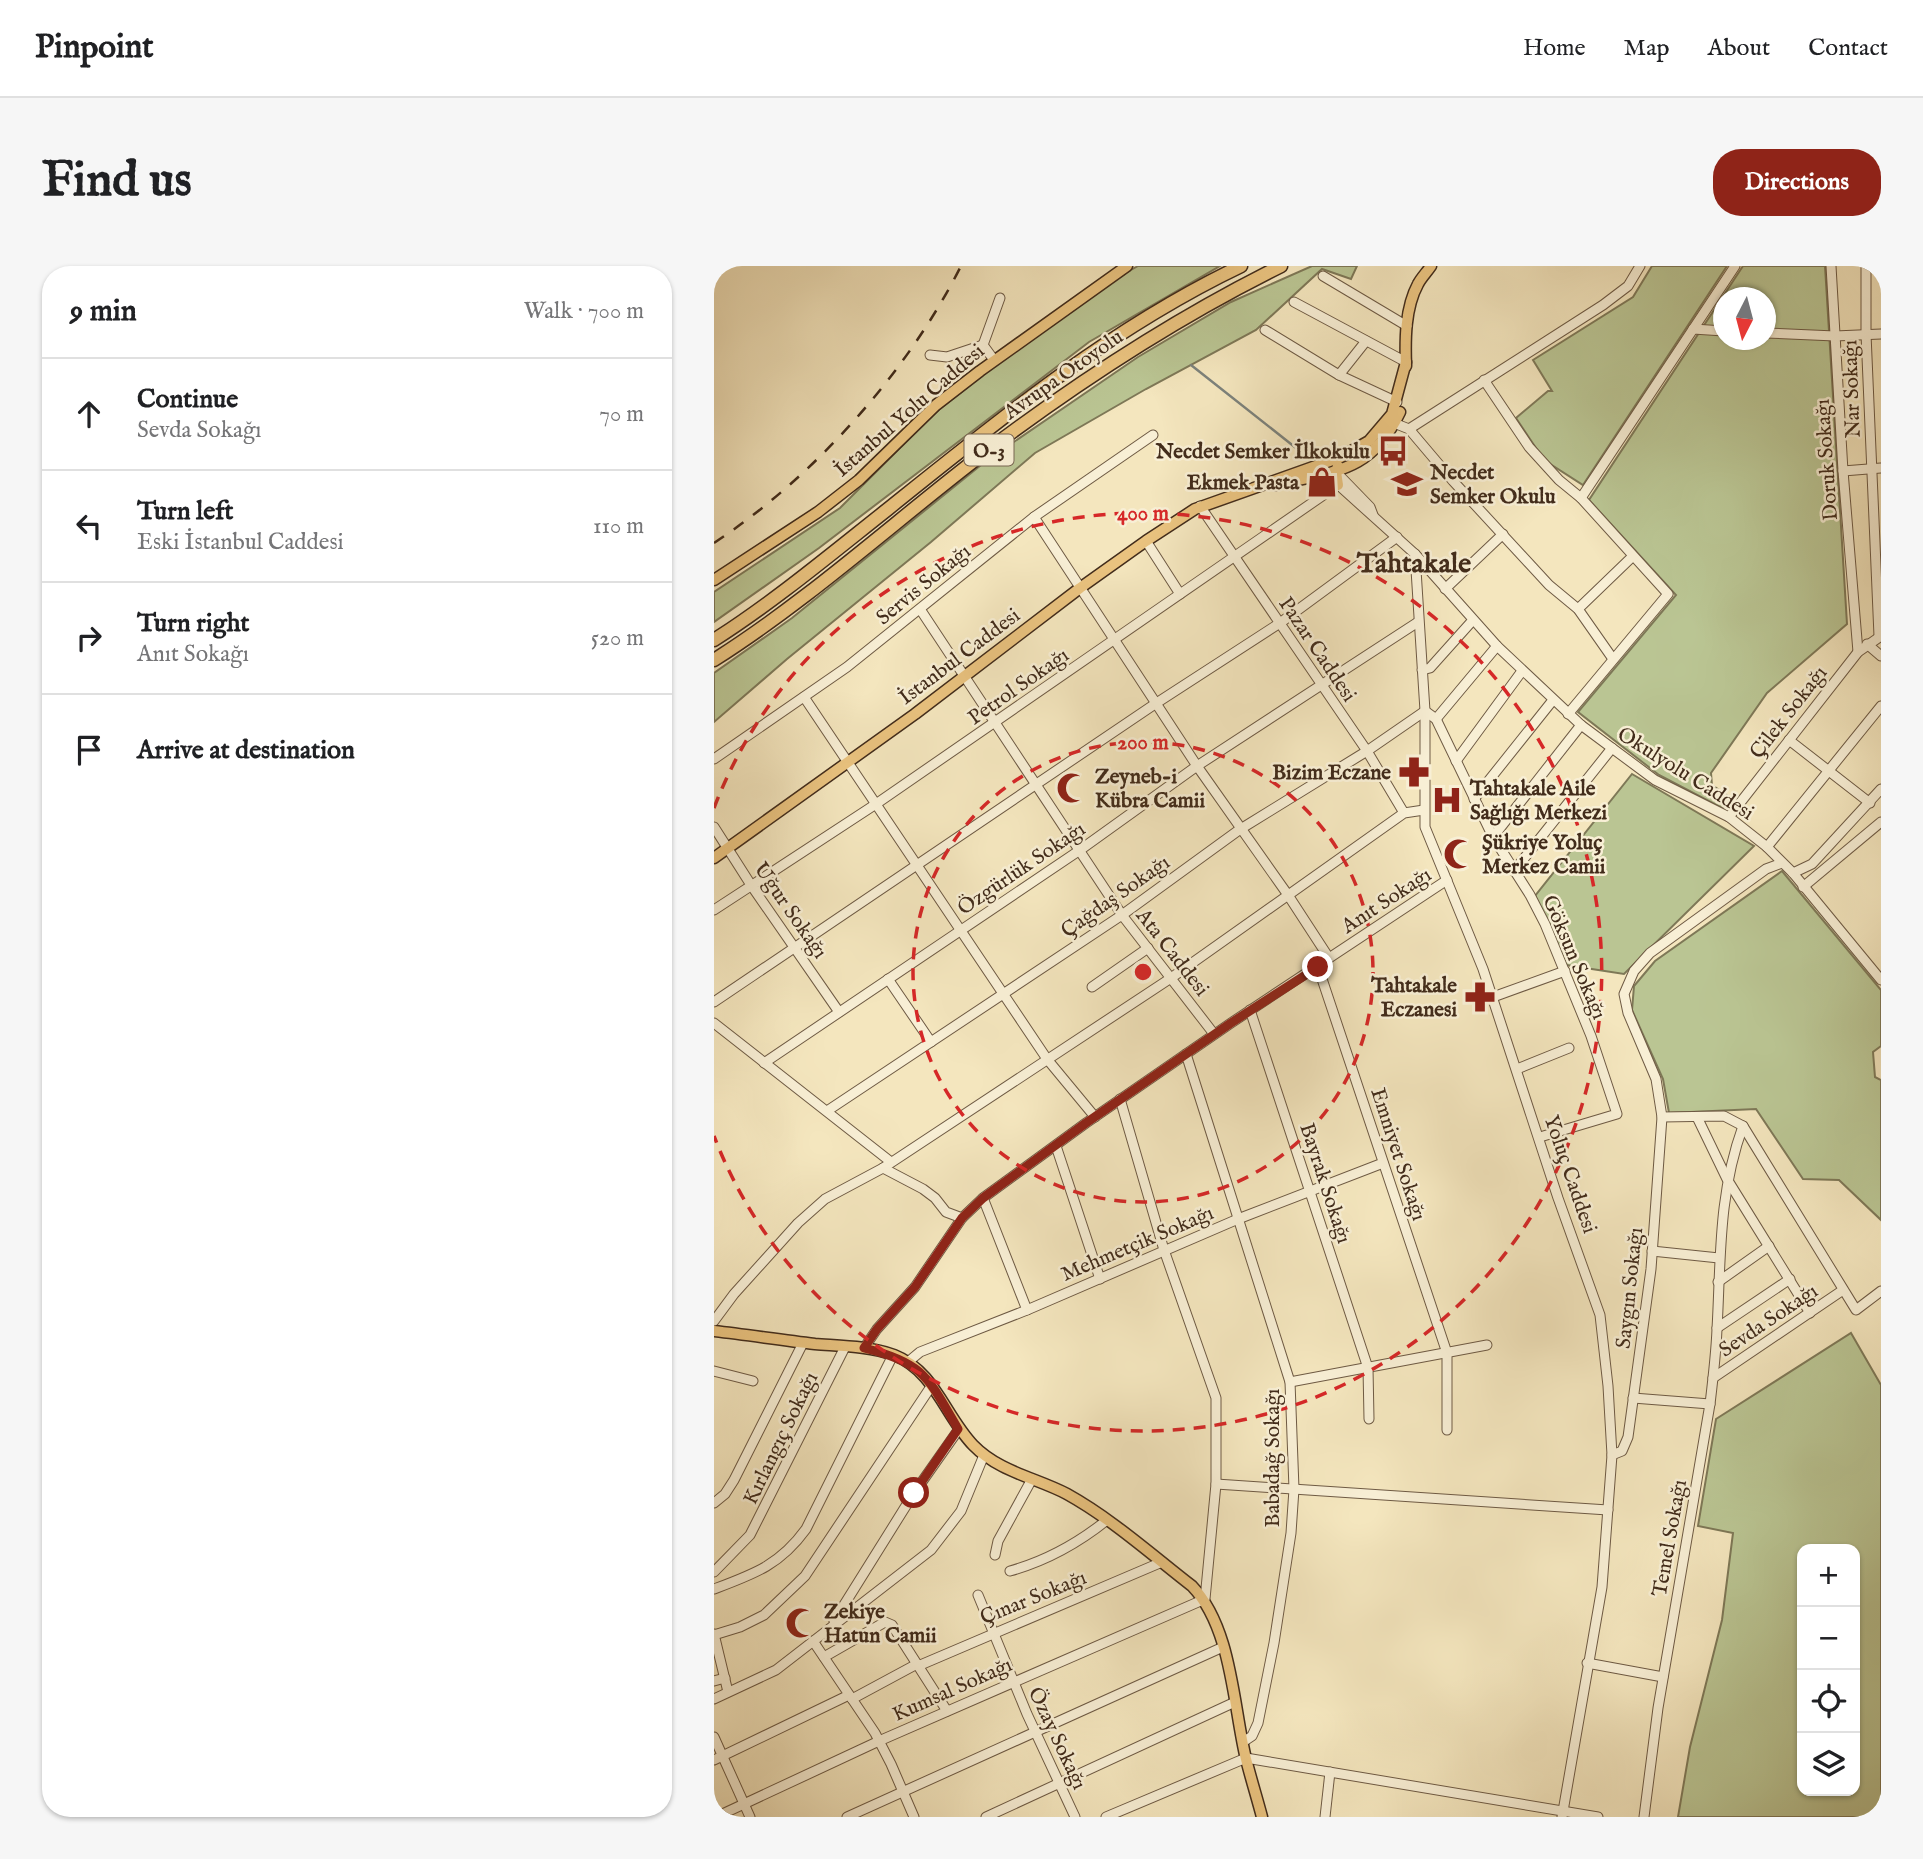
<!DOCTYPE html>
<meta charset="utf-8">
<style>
body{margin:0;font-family:"IM FELL English",serif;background:#f6f6f6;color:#202124}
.controls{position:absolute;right:21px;bottom:21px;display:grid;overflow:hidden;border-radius:14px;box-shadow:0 2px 5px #0004}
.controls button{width:63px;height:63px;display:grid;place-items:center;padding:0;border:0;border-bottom:2px solid #e0e0e0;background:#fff;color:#202124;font:35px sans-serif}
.compass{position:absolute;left:999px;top:21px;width:63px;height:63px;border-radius:50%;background:#fff;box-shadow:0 2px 5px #0004;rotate:186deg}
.stop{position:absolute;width:21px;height:21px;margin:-16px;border:5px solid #8f2418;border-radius:50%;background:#fff}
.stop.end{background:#8f2418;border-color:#fff;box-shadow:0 2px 7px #0008}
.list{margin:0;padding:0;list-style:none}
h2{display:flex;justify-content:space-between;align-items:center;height:91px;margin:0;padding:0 28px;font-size:30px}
h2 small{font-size:23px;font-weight:400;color:#757577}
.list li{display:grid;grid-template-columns:46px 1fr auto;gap:21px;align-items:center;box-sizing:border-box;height:112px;padding:0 28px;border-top:2px solid #e0e0e0}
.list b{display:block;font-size:26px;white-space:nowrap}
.list p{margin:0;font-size:23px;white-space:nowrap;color:#757577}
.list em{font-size:23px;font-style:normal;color:#757577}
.icon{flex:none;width:38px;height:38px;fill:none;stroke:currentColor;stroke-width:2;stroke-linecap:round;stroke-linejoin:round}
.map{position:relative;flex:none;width:1167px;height:1551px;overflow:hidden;border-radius:28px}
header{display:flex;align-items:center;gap:42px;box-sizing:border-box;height:98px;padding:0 35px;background:#fff;border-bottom:2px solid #e0e0e0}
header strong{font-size:33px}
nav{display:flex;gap:38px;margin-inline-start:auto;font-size:24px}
.intro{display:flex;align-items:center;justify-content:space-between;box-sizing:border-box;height:168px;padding:0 42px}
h1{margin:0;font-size:49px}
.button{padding:18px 32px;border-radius:28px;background:#8f2418;color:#fff;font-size:24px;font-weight:700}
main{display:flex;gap:42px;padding:0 42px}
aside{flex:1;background:#fff;border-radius:28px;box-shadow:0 2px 5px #0004}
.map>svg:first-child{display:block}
.green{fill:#bac593;stroke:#7e7857;stroke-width:2;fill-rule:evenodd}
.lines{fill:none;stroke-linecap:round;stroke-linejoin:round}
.stream{stroke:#7c827c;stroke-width:2.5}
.minor-casing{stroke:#6e5a44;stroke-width:11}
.major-casing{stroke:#422c1b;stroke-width:13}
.highway-casing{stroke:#422c1b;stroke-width:15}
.minor{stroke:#f8efd5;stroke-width:9}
.major{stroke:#eac37f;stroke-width:10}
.highway{stroke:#eac37f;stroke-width:12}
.rail{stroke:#422c1b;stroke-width:2.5;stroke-dasharray:12 12;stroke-linecap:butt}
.route{stroke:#8f2418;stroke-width:9}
.ring{fill:none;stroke:#d62828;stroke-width:3.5;stroke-dasharray:12 9}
.labels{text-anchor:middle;stroke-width:5;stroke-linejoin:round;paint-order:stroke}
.shield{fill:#f8efd5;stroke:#796653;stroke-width:2}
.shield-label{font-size:19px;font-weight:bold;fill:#422c1b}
.street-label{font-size:21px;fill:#422c1b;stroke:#f8efd5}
.poi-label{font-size:21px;font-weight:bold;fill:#422c1b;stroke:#f8efd5;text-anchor:start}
.district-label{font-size:28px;font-weight:bold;fill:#422c1b;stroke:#f8efd5}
.centre{fill:#d62828;stroke:#f8efd5;stroke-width:3.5}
.ring-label{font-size:21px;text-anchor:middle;font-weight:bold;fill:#d62828;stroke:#f8efd5;stroke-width:5;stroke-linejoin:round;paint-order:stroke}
</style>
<header>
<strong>Pinpoint</strong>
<nav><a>Home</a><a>Map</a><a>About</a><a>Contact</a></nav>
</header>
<div class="intro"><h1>Find us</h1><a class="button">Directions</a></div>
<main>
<aside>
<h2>9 min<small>Walk · 700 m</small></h2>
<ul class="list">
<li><svg class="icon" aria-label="ahead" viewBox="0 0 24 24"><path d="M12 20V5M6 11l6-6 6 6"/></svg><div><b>Continue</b><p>Sevda Sokağı</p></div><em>70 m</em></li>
<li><svg class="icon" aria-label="left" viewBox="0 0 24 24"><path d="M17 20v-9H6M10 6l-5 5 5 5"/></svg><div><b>Turn left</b><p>Eski İstanbul Caddesi</p></div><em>110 m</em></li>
<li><svg class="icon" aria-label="right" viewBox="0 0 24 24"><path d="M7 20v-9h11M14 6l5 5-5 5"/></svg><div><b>Turn right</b><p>Anıt Sokağı</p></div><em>520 m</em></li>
<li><svg class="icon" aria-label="arrive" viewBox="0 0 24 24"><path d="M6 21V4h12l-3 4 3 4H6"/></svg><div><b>Arrive at destination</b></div></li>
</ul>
</aside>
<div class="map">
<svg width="1167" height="1551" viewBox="0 0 1167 1551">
<rect width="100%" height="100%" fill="#f4e6be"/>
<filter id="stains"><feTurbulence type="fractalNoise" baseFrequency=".00286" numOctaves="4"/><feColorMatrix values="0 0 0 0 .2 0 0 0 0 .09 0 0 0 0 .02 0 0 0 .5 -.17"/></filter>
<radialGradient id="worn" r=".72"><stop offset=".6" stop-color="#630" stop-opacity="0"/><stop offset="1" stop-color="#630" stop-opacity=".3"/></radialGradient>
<g class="green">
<polygon points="424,0 506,0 375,76 105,282 0,356 0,326 126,242 222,146 293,90 408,9"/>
<polygon points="598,0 643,0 637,13 608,3 542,64 432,123 321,187 217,276 73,393 0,456 0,407 78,352 272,195 424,91 517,36"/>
<polygon points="938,0 1013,0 869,219 830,194 802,152 834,125 838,125 819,94 919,31"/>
<path d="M 1029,0 L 1111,0 L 1133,358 L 1053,427 L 997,507 L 998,519 L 1017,532 L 1008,542 L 945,509 L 864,446 L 962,329 L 875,234 ZM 1010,32 L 1052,32 L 1052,74 L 1010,74 Z"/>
<polygon points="918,508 1040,580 910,708 852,699 821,630"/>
<polygon points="1068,605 1167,724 1167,780 1159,786 1161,811 1167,814 1167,954 1125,914 1089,913 1042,843 955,847 949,813 918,744 920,720 941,695"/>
<path d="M 1137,1067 L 1167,1119 L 1167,1551 L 964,1551 L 976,1481 L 1008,1354 L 1019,1267 L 984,1260 L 1002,1153 ZM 1088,1283 L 1141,1283 L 1141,1525 L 1088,1525 Z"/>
</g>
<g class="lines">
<polyline class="stream" points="477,99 582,182"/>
<g class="minor-casing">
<g id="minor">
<polyline points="1117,0 1129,205 1144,386"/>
<polyline points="1152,0 1152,68 1165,370"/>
<polyline points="609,10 693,60"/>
<polyline points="580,36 692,96"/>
<polyline points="979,63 1010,65"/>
<polyline points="551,64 625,109 683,136"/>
<polyline points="1052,67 1121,70 1167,68"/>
<polyline points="269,79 286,32"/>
<polyline points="269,79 280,94"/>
<polyline points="216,89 233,91 269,79"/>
<polyline points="625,109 652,75"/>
<polyline points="770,114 815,181 845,214 867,232 954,328 854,448"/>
<polyline points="675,155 695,163 739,215 835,319 864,343 899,393"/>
<polyline points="695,163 889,39 914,20 926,0"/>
<polyline points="1129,205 1167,202"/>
<polyline points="622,206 656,241 659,249"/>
<polyline points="620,215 701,288 783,380 867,459 941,514 1015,551 1053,581 1079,607 1167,714"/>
<polyline points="867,232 1021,0"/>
<polyline points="486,240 653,485 690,547"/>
<polyline points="320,251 483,500 574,629 615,692"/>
<polyline points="432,275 466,328"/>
<polyline points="701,288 711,445 711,561 769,703 844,932 886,1049 894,1120 898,1189 888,1321 848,1551"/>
<polyline points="731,323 789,268"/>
<polyline points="206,343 408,649 500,768"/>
<polyline points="864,343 919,290"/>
<polyline points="1153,378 1167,390"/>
<polyline points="708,404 716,402 759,354"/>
<polyline points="90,431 333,793 381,851"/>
<polyline points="722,453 783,380"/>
<polyline points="1075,474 1156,537"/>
<polyline points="0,493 133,401 320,251 439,169"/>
<polyline points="742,495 808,405"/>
<polyline points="760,533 839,434"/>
<polyline points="1015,551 1144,386 1167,370"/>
<polyline points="0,561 37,619 125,746"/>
<polyline points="779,571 867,459"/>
<polyline points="1053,581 1167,440"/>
<polyline points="800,605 898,482"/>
<polyline points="1079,607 1098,598 1167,523"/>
<polyline points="1089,621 1167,556"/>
<polyline points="0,644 162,538 624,219"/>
<polyline points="604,701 733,1087 733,1164"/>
<polyline points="174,713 217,776"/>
<polyline points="378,721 434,682"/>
<polyline points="779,731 851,705"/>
<polyline points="0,736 441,438 566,357 683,271"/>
<polyline points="536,744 654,1102 655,1153"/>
<polyline points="0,757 177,896"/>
<polyline points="472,788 576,1116 580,1223 577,1267 560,1377 544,1457 538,1470 529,1476"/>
<polyline points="50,797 366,584 483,500 704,356"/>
<polyline points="803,803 855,782"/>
<polyline points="113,845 408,649 525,564 653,485 711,445 722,453 779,571 816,629 831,658 877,770 903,848 826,871"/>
<polyline points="948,851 1010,850 1029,860 1142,1044 1167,1025"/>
<polyline points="983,851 1013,913 1096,1047"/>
<polyline points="342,880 386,1013"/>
<polyline points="169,902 209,923 221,932 232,946 248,952"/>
<polyline points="269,932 313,1044"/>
<polyline points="938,985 1005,992"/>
<polyline points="1004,1016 1055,980"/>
<polyline points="0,1055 20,1028 84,957 111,933 169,902 457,712 690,547 710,544"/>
<polyline points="1003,1062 1076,1013"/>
<polyline points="150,1082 163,1063 201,1021 248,952 269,932 372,857 517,757 733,614"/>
<polyline points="194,1096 206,1086 313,1044 524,953 669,897"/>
<polyline points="0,1105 39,1115"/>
<polyline points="999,1112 1129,1024"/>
<polyline points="576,1116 773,1079"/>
<path d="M 919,1132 L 996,1138 C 999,1113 1002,1088 1003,1063 C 1007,992 1004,929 1029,860"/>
<polyline points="898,1189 908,1185 914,1171 937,1003 948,851 942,813 914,747 910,728 920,705 936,687 1052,603 1068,597"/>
<polyline points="502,1218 894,1244"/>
<polyline points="0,1237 11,1228 20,1214 89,1077"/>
<polyline points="281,1289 284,1275 318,1213"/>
<path d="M 296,1305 C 332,1295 363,1278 393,1254"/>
<polyline points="0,1306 36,1269 131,1081"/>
<path d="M 0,1323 C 40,1308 66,1299 92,1263 L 179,1089"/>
<polyline points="264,1329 313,1448 361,1551"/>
<polyline points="120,1355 200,1227 245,1163"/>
<polyline points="0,1368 14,1426"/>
<polyline points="0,1369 26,1361 50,1349 91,1310 218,1119"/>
<polyline points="99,1375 161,1467 177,1498 200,1551"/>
<polyline points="110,1391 171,1356 178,1359 233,1445"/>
<polyline points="873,1397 949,1411"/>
<polyline points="204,1400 448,1296"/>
<polyline points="0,1415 11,1412"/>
<polyline points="0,1433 62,1404 217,1284 247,1245 270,1189"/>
<polyline points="138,1433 203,1398"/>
<polyline points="0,1471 36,1551"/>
<polyline points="0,1494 135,1429"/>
<polyline points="2,1551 165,1475 491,1333 502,1218 502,1132 450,984 406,833"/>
<polyline points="133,1551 509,1381"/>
<polyline points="272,1551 521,1436"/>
<polyline points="392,1551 532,1492 884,1551"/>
<polyline points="611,1551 616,1506"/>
<polyline points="930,1551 944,1442 996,1138"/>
</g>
</g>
<g class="major-casing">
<g id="major">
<path d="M 692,100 C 691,74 691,42 704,18 C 707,12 713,6 717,0"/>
<polyline points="624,200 622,206 624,219"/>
<path d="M 562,219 C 620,205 657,207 686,146"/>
<polyline points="0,314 104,246 145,214 222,139 266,105 413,0"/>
<polyline points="0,592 201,448 366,322 432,275 481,243 627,191 655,175 678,148 692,96"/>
<path d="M 0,1065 C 34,1069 67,1074 101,1078 C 127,1080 155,1080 180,1089 C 221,1105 231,1150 259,1179 C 285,1206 323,1212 353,1228 C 398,1253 438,1289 478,1320 C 518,1362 519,1439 532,1493 C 537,1513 543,1532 548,1551"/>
</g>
</g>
<g class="highway-casing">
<g id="highway">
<path d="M 0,374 C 61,335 117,288 174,243 C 286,153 397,62 527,0"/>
<path d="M 0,394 C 96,333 180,256 270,187 C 365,115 460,53 567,0"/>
</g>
</g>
<use href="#minor" class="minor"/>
<use href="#major" class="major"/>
<use href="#highway" class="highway"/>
<path class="rail" d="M 0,277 C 100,211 193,107 247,0"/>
</g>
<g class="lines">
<path class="route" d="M 200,1227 L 244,1163 C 214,1112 211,1097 150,1082 L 163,1063 L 201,1021 L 248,952 L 269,932 L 372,857 L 517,757 L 604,701"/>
</g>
<g class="ring">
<circle cx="429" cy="706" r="230"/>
<path d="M0 542A459 459 0 1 1 0 870"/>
</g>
<defs>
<g id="bus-bare" transform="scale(2.415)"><path d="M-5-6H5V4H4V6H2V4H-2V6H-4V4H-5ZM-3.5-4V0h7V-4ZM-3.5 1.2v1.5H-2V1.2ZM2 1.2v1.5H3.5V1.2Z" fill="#8f2418" stroke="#f8efd5" stroke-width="2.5" paint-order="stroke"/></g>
<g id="shop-bare" transform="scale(2.415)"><path d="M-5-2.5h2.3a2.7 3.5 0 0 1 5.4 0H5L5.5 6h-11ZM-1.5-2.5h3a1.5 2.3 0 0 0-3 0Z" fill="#8f2418" stroke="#f8efd5" stroke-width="2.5" paint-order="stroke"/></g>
<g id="school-bare" transform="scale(2.415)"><path d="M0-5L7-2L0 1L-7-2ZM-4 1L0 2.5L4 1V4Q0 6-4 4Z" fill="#8f2418" stroke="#f8efd5" stroke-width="2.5" paint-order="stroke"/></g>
<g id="pharmacy-bare" transform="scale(2.415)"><path d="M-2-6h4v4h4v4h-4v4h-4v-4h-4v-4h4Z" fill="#8f2418" stroke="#f8efd5" stroke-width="2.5" paint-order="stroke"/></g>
<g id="mosque-bare" transform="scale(2.415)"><path d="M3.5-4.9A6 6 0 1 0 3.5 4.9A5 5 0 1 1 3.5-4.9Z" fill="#8f2418" stroke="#f8efd5" stroke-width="2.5" paint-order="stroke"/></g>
<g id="hospital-bare" transform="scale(2.415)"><path d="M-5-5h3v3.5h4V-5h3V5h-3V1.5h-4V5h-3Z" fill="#8f2418" stroke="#f8efd5" stroke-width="2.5" paint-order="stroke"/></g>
</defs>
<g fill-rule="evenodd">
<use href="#bus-bare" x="679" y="185"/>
<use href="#shop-bare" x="608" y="216"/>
<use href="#school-bare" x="693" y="218"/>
<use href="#pharmacy-bare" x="700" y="506"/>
<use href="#mosque-bare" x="358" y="522"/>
<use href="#hospital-bare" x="733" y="534"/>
<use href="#mosque-bare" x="745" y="588"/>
<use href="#pharmacy-bare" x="766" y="731"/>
<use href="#mosque-bare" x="87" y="1357"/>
</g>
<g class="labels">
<rect class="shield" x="250.5" y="168.5" width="49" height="31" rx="5"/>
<g class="shield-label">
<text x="275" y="191">O-3</text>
</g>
<g class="street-label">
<text transform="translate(349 108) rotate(-35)" y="7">Avrupa Otoyolu</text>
<text transform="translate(1137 123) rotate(-92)" y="7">Nar Sokağı</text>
<text transform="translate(195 144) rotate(-41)" y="7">İstanbul Yolu Caddesi</text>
<text transform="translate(1112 194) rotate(-94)" y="7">Doruk Sokağı</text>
<text transform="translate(209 318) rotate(-39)" y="7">Servis Sokağı</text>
<text transform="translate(604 383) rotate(56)" y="7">Pazar Caddesi</text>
<text transform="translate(245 390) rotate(-37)" y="7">İstanbul Caddesi</text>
<text transform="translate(304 420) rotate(-35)" y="7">Petrol Sokağı</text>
<text transform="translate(1074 446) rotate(-52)" y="7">Çilek Sokağı</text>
<text transform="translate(972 507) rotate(32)" y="7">Okulyolu Caddesi</text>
<text transform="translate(307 602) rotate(-34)" y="7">Özgürlük Sokağı</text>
<text transform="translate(401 630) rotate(-35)" y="7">Çağdaş Sokağı</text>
<text transform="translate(672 634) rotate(-33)" y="7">Anıt Sokağı</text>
<text transform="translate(77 644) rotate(55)" y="7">Uğur Sokağı</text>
<text transform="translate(459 686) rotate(52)" y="7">Ata Caddesi</text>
<text transform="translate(861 691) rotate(67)" y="7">Göksun Sokağı</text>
<text transform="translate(685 888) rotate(72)" y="7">Emniyet Sokağı</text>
<text transform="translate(857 908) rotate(71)" y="7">Yoluç Caddesi</text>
<text transform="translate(612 917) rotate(72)" y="7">Bayrak Sokağı</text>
<text transform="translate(423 977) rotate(-23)" y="7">Mehmetçik Sokağı</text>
<text transform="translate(915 1022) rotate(-84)" y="7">Saygın Sokağı</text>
<text transform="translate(1054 1054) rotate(-34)" y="7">Sevda Sokağı</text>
<text transform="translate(66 1172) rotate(-64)" y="7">Kırlangıç Sokağı</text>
<text transform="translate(558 1192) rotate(-90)" y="7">Babadağ Sokağı</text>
<text transform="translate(955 1272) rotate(-80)" y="7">Temel Sokağı</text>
<text transform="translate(319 1331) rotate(-22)" y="7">Çınar Sokağı</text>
<text transform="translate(238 1423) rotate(-24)" y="7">Kumsal Sokağı</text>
<text transform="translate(344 1472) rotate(65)" y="7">Özay Sokağı</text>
</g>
<g class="poi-label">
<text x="656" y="192" text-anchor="end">Necdet Semker İlkokulu</text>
<text x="716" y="213">Necdet<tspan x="716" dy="24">Semker Okulu</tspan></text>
<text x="585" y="223" text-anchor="end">Ekmek Pasta</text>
<text x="677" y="513" text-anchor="end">Bizim Eczane</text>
<text x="381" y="517">Zeyneb-i<tspan x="381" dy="24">Kübra Camii</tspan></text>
<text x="756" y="529">Tahtakale Aile<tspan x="756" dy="24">Sağlığı Merkezi</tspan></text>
<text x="768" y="583">Şükriye Yoluç<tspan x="768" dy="24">Merkez Camii</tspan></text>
<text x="743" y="726" text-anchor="end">Tahtakale<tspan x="743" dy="24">Eczanesi</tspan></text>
<text x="110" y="1352">Zekiye<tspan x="110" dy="24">Hatun Camii</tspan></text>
</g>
<g class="district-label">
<text x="700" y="306">Tahtakale</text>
</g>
</g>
<circle cx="429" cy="706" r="10" class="centre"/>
<g class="ring-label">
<text x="429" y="254">400 m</text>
<text x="429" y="483">200 m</text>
</g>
<rect width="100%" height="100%" filter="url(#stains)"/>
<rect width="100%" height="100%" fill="url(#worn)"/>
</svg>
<div class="controls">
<button>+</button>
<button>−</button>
<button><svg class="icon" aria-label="locate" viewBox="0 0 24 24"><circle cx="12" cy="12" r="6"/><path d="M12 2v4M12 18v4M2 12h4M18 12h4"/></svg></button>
<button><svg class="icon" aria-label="layers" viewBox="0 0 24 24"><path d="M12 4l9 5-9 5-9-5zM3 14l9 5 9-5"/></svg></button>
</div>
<svg class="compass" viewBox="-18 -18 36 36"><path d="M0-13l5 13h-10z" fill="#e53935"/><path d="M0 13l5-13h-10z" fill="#757577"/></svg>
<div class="stop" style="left:200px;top:1227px"></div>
<div class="stop end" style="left:604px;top:701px"></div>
</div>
</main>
